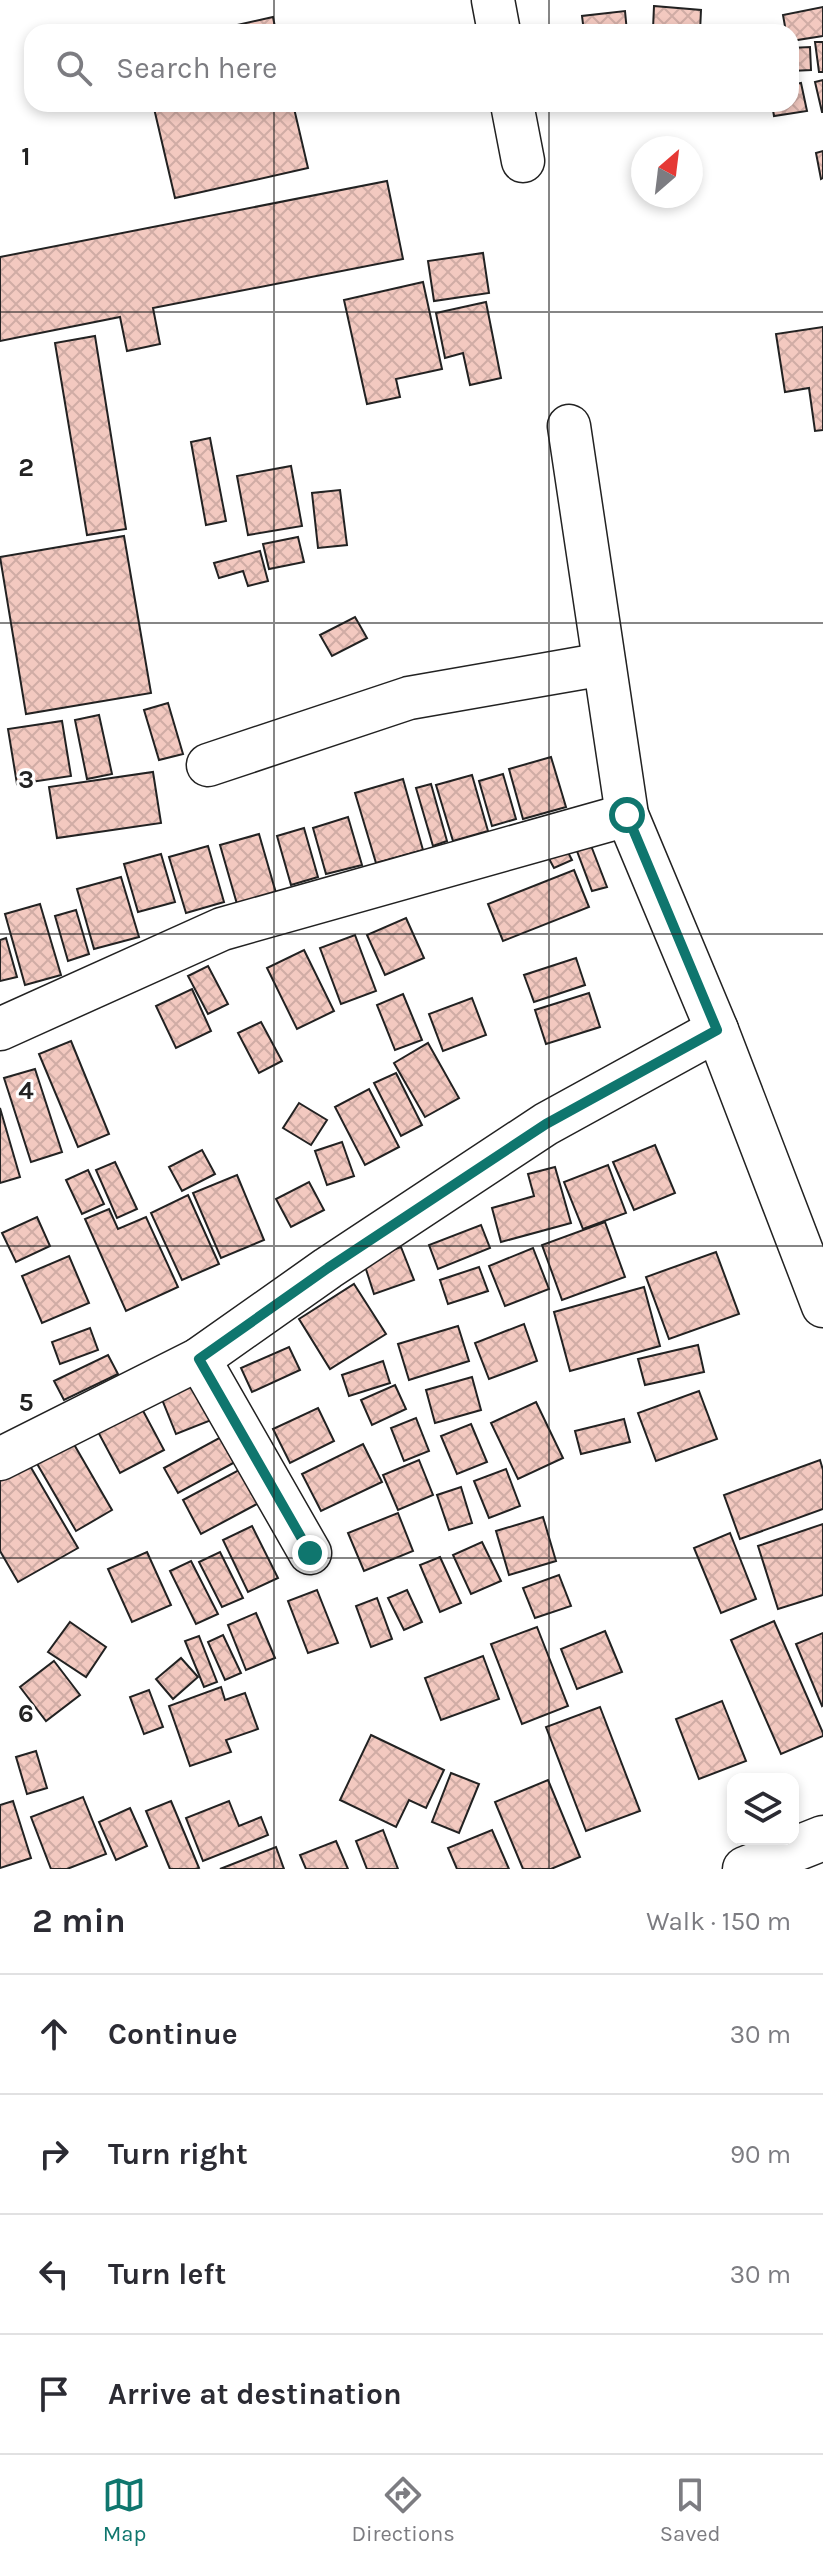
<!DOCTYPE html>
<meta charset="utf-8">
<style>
body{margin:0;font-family:Karla,sans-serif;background:#f7f7f7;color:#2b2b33}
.controls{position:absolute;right:24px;bottom:24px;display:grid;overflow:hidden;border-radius:16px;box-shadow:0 4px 12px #0003}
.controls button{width:72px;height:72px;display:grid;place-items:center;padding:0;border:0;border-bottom:2px solid #e1e1e2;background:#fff;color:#2b2b33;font:40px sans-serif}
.compass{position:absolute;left:631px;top:136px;width:72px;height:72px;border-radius:50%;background:#fff;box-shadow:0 4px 12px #0003;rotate:28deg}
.stop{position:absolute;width:24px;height:24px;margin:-18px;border:6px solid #0f766e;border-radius:50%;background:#fff}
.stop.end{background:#0f766e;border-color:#fff;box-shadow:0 2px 8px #0008}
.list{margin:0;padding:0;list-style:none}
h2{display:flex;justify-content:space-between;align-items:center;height:104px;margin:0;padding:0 32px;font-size:34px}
h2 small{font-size:26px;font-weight:400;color:#7c7c81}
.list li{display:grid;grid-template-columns:52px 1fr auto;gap:24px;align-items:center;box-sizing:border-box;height:120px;padding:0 32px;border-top:2px solid #e1e1e2}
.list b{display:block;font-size:30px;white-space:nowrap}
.list em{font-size:26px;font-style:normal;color:#7c7c81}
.icon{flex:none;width:44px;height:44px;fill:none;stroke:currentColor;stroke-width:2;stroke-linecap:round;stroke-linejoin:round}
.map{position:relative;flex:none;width:823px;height:1869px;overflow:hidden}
.search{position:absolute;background:#fff;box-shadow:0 4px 12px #0003;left:24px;right:24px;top:24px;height:88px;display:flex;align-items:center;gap:20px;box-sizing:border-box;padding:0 28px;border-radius:24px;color:#7c7c81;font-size:30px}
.sheet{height:584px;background:#fff}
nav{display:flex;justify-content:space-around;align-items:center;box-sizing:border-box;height:112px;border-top:2px solid #e1e1e2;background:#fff;font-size:22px;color:#7c7c81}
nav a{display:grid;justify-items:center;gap:4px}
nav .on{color:#0f766e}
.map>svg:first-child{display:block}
.building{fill:url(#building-cross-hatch);stroke:#222;stroke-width:2}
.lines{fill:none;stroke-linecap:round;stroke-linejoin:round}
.street-casing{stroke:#222;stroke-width:45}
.primary-casing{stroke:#222;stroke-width:47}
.street{stroke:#fff;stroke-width:42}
.primary{stroke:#fff;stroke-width:44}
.route{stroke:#0f766e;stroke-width:10}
.grid{fill:none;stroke:#222;stroke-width:2;stroke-opacity:0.55}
.grid-label{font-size:26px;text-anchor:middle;font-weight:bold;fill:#222;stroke:#fff;stroke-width:6;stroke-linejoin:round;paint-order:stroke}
</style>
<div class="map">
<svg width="823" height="1869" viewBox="0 0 823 1869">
<defs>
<pattern id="building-cross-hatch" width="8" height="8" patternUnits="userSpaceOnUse" patternTransform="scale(2)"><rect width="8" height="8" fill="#f3c9c0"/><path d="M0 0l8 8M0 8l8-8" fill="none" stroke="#d0aca5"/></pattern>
</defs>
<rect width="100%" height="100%" fill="#fff"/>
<g class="building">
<polygon points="654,6 701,10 700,32 653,29"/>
<polygon points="823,7 823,36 791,41 791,32 786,32 783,15"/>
<polygon points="625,11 627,32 584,32 582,16"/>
<polygon points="273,17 276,32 206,32"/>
<polygon points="815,42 823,42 823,72 819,72"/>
<polygon points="810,47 811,70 791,71 791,48"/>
<polygon points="823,80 823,112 822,112 815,82"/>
<polygon points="801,83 807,111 774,116 772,104 791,104 791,85"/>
<polygon points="153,104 293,104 308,168 175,198"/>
<polygon points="823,151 823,178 821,179 816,153"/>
<polygon points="387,181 403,259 153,308 160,344 127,351 120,317 0,341 0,257"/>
<polygon points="483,253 489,293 434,301 428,261"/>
<polygon points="423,282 442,369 396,379 400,397 367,404 344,300"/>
<polygon points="486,302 501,378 470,385 463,353 445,358 436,313"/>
<polygon points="823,327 823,430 815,431 809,388 785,392 776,334"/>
<polygon points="95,336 126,529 87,535 55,343"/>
<polygon points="210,438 226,521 206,525 191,442"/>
<polygon points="291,466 302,526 248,535 237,476"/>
<polygon points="340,490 347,545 318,548 312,493"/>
<polygon points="124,536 151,693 26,714 0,557"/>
<polygon points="298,537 304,562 269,569 263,544"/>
<polygon points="260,551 268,581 248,586 243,571 219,578 214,563"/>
<polygon points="355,617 367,638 332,656 320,635"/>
<polygon points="168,703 183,754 159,760 144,710"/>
<polygon points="99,715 112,774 87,779 75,720"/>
<polygon points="62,721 71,776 17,784 8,729"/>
<polygon points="551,757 566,807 523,819 509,769"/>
<polygon points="153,772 161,823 57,838 49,787"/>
<polygon points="503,774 516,819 492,826 479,781"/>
<polygon points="472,775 488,831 453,841 436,785"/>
<polygon points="403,779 423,850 376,863 355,793"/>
<polygon points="431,784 447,841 433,846 416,788"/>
<polygon points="348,817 362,865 326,874 313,828"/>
<polygon points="304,828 318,877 291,885 277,836"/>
<polygon points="585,830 607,887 592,891 571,835"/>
<polygon points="259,834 276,893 237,904 220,845"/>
<polygon points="559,835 572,860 554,868 541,844"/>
<polygon points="208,846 224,902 186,913 169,857"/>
<polygon points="161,854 175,902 138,912 124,864"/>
<polygon points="574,870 589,907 503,941 488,904"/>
<polygon points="121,877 139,937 94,949 77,889"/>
<polygon points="40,904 61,975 25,985 5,914"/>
<polygon points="76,910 89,954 68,961 55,916"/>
<polygon points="406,918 424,958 385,975 367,935"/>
<polygon points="355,935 376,991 341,1004 320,948"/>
<polygon points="6,938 17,977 0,981 0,940"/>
<polygon points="304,950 334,1011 297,1029 267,968"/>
<polygon points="576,958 585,985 534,1002 524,975"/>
<polygon points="208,966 228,1004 208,1014 188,976"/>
<polygon points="192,989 211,1031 176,1048 156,1006"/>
<polygon points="589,993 600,1027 546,1044 535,1010"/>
<polygon points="403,994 422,1040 395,1050 377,1005"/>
<polygon points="472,998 486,1035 443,1051 429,1014"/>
<polygon points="261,1022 282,1061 259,1073 238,1033"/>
<polygon points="71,1041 109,1134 78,1147 39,1054"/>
<polygon points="428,1043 459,1098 425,1117 394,1063"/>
<polygon points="35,1069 62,1152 31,1162 4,1078"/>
<polygon points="396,1073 422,1125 401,1136 374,1083"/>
<polygon points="369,1089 399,1147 365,1165 335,1107"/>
<polygon points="299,1103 327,1120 311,1145 283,1128"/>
<polygon points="0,1108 20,1177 0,1183"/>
<polygon points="342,1142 354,1176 327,1185 315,1151"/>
<polygon points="655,1145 675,1193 634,1210 613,1162"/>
<polygon points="202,1150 215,1174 182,1191 169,1167"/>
<polygon points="115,1162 137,1209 117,1218 96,1170"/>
<polygon points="608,1165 626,1213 583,1229 564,1182"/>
<polygon points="555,1167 571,1223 501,1242 492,1208 534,1196 528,1174"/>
<polygon points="88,1170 104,1204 82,1214 66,1180"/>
<polygon points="237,1175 264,1240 221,1258 193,1193"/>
<polygon points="309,1182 324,1210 291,1227 276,1199"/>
<polygon points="188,1195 219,1264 182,1280 151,1213"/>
<polygon points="109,1209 118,1229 146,1217 178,1287 126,1311 85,1219"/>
<polygon points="37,1217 50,1246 16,1262 2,1233"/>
<polygon points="605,1222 625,1277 562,1300 542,1245"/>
<polygon points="481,1225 490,1248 438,1269 429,1245"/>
<polygon points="401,1247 414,1280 374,1294 363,1260"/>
<polygon points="533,1248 549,1289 505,1306 489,1266"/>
<polygon points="716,1252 739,1314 669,1339 646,1277"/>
<polygon points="69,1256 89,1303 42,1323 22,1276"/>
<polygon points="479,1267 488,1291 448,1304 440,1280"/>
<polygon points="354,1284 386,1334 330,1369 299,1319"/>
<polygon points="644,1287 660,1346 570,1371 554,1312"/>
<polygon points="524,1324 537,1361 489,1379 475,1343"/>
<polygon points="458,1326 469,1361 409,1380 398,1344"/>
<polygon points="90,1328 98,1350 60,1364 52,1342"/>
<polygon points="698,1345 704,1372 645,1385 638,1359"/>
<polygon points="289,1347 300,1370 252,1392 241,1368"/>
<polygon points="108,1355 118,1374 64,1400 54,1381"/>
<polygon points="383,1361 390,1383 349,1396 342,1375"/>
<polygon points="202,1370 219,1417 176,1434 157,1387"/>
<polygon points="472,1377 481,1410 435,1423 426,1390"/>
<polygon points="395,1385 406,1409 372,1425 361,1400"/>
<polygon points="699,1391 717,1439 656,1461 638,1413"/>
<polygon points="536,1402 563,1458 518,1479 491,1423"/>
<polygon points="141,1407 164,1450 120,1473 97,1430"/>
<polygon points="318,1408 334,1441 290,1463 273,1429"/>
<polygon points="416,1418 429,1451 404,1461 391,1428"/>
<polygon points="624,1419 630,1442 581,1454 575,1431"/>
<polygon points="471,1424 487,1462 457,1474 441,1436"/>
<polygon points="234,1430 248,1455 178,1493 164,1468"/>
<polygon points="68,1434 112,1510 76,1531 32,1455"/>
<polygon points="363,1444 382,1482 321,1511 302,1474"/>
<polygon points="26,1459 78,1548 18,1582 0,1551 0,1474"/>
<polygon points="419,1460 433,1495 398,1510 383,1475"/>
<polygon points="820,1460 823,1470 823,1509 740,1539 724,1495"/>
<polygon points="252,1463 270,1497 201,1534 183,1500"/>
<polygon points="506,1469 520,1506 489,1518 474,1481"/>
<polygon points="461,1487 472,1523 449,1530 437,1495"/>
<polygon points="398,1513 413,1551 364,1571 348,1533"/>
<polygon points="543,1517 556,1561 509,1575 496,1531"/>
<polygon points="823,1524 823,1595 778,1609 758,1546"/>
<polygon points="252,1526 278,1578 248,1592 223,1540"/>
<polygon points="730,1533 756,1599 721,1613 694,1548"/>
<polygon points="482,1542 501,1581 471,1594 453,1555"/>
<polygon points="147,1552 171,1605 132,1622 108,1569"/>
<polygon points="220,1552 243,1598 222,1607 199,1562"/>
<polygon points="440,1557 461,1603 440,1612 420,1565"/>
<polygon points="191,1561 218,1614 196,1624 170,1571"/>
<polygon points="559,1575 571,1606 535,1618 523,1588"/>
<polygon points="317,1590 338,1643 308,1653 288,1601"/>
<polygon points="407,1590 422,1622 404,1630 388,1598"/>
<polygon points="377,1598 392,1639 371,1647 356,1606"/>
<polygon points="256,1613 275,1658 246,1670 228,1625"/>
<polygon points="774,1621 823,1733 823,1736 781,1754 731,1640"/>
<polygon points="70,1622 106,1647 86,1677 48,1652"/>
<polygon points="537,1627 568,1706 522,1724 491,1644"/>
<polygon points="605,1631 622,1672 577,1689 561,1649"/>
<polygon points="823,1633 823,1705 822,1706 796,1644"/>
<polygon points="223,1635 241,1673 225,1680 208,1642"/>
<polygon points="199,1636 217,1682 204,1687 185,1641"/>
<polygon points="483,1656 499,1699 441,1720 425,1678"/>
<polygon points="181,1658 198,1677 173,1699 156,1679"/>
<polygon points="54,1661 80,1695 46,1721 20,1687"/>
<polygon points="221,1687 225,1700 245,1693 258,1729 226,1740 231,1752 190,1766 169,1706"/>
<polygon points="149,1690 163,1727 144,1734 130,1697"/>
<polygon points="722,1701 746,1761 699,1779 676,1719"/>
<polygon points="600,1707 640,1811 586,1831 546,1727"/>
<polygon points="371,1735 444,1770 426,1808 409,1800 396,1827 340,1800"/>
<polygon points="36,1751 47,1788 27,1794 16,1757"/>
<polygon points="451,1773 479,1784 459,1833 432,1822"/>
<polygon points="548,1780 580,1857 551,1869 523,1869 495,1802"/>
<polygon points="83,1797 106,1854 67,1869 51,1869 31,1817"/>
<polygon points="13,1801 31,1858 0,1868 0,1805"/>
<polygon points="171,1801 199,1868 196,1869 170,1869 146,1811"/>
<polygon points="229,1801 239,1826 261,1817 268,1835 203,1861 186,1818"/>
<polygon points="130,1808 147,1846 116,1860 99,1822"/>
<polygon points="383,1830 398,1869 367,1869 356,1841"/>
<polygon points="492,1830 509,1869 457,1869 448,1848"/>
<polygon points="336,1841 348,1869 306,1869 300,1855"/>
<polygon points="276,1847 284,1869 220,1869"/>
</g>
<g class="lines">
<g class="street-casing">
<g id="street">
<polyline points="493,0 499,32"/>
<polyline points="512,104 523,161"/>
<polyline points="569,426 627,815 717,1030 823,1306"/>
<polyline points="208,765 409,698 604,664"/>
<polyline points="0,1029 222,929 627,815"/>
<polyline points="199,1359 310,1553"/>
<polyline points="0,1459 199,1359 328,1268 546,1124 717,1030"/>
</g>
</g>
<g class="primary-casing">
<polyline id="primary" points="745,1869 823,1838"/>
</g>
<use href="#street" class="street"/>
<use href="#primary" class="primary"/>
</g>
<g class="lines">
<polyline class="route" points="310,1553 199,1359 328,1268 546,1124 717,1030 627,815"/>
</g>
<path class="grid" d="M 274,0 L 274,32M 549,0 L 549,32M 274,104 L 274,1869M 549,104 L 549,1869M 0,312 L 823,312M 0,623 L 823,623M 0,934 L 823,934M 0,1246 L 823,1246M 0,1558 L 823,1558"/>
<g class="grid-label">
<text x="26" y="165">1</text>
<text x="26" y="476">2</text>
<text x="26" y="788">3</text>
<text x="26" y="1099">4</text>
<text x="26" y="1411">5</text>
<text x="26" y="1722">6</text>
</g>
</svg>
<div class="controls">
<button><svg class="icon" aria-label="layers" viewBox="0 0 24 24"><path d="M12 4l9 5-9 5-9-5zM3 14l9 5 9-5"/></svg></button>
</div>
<svg class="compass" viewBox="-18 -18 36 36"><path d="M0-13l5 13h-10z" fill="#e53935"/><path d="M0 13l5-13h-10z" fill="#7c7c81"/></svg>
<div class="stop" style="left:627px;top:815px"></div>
<div class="stop end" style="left:310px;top:1553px"></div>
<div class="search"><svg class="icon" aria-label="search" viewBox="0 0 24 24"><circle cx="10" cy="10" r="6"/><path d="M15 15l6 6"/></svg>Search here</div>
</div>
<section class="sheet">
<h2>2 min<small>Walk · 150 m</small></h2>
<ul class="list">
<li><svg class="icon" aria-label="ahead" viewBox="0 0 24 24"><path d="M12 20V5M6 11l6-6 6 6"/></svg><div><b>Continue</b></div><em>30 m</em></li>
<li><svg class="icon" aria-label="right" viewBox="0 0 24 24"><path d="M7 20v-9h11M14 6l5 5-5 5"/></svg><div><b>Turn right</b></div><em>90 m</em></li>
<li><svg class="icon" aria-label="left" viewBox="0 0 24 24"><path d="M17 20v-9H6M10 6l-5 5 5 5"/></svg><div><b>Turn left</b></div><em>30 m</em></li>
<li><svg class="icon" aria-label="arrive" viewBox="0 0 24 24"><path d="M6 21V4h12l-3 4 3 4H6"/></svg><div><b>Arrive at destination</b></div></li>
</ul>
</section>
<nav>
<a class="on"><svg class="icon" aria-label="map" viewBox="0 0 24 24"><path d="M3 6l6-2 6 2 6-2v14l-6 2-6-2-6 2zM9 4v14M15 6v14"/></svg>Map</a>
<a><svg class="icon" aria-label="directions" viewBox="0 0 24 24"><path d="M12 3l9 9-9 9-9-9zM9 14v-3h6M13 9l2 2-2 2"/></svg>Directions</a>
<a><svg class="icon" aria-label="saved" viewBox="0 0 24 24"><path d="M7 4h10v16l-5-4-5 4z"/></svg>Saved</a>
</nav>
